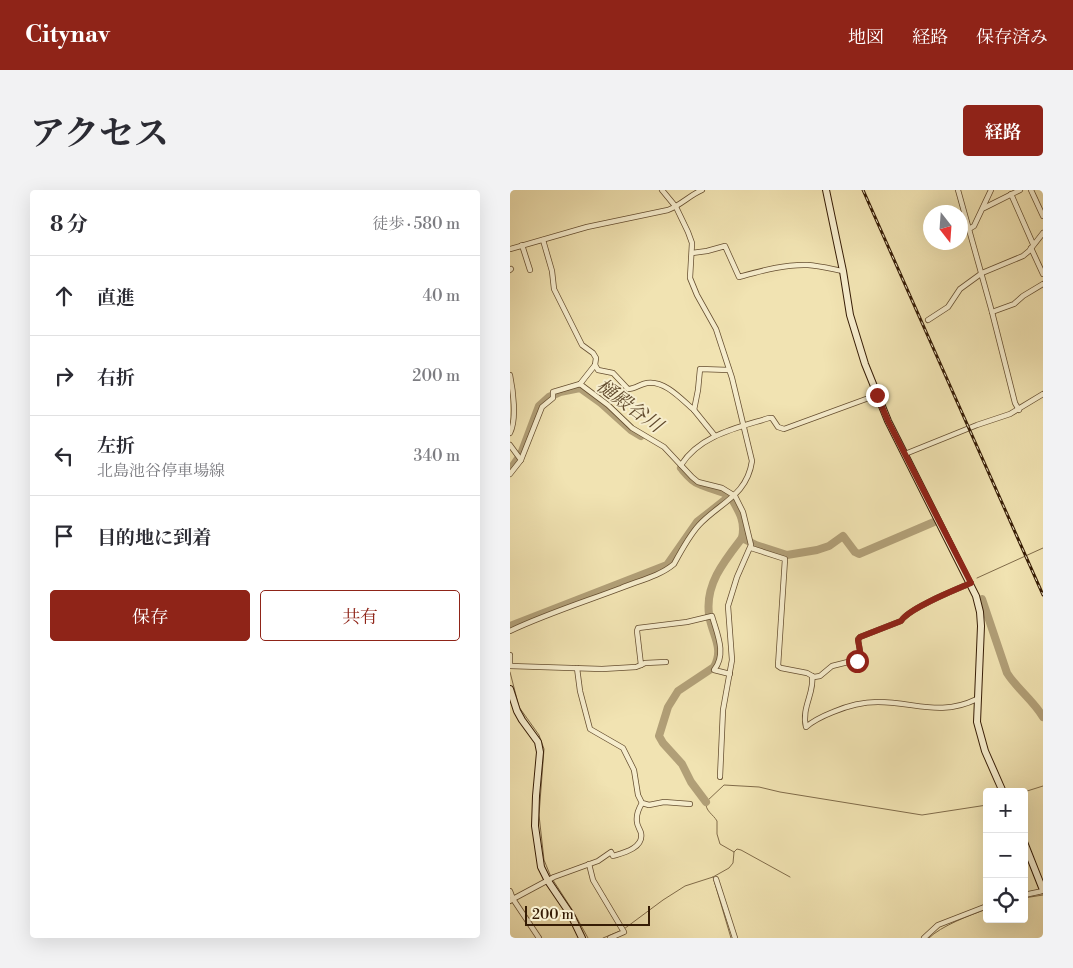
<!DOCTYPE html>
<html lang="ja">
<meta charset="utf-8">
<style>
body{margin:0;font-family:"Libre Bodoni","Noto Serif JP",serif;background:#f2f2f3;color:#2b2b33}
.controls{position:absolute;right:15px;bottom:15px;display:grid;overflow:hidden;border-radius:5px;box-shadow:0 5px 20px #0002}
.controls button{width:45px;height:45px;display:grid;place-items:center;padding:0;border:0;border-bottom:1px solid #e1e1e2;background:#fff;color:#2b2b33;font:25px sans-serif}
.compass{position:absolute;left:413px;top:15px;width:45px;height:45px;border-radius:50%;background:#fff;box-shadow:0 5px 20px #0002;rotate:163deg}
.scale{position:absolute;left:15px;bottom:12px;width:125px;box-sizing:border-box;padding-left:5px;border:2px solid #361c05;border-top:0;font-size:14px;line-height:18px;white-space:nowrap;color:#361c05;-webkit-text-stroke:4px #f6edcd;paint-order:stroke}
.stop{position:absolute;width:15px;height:15px;margin:-11px;border:4px solid #8f2418;border-radius:50%;background:#fff}
.stop.end{background:#8f2418;border-color:#fff;box-shadow:0 1px 5px #0008}
.list{margin:0;padding:0;list-style:none}
h2{display:flex;justify-content:space-between;align-items:center;height:65px;margin:0;padding:0 20px;font-size:21px}
h2 small{font-size:16px;font-weight:400;color:#7c7c81}
.list li{display:grid;grid-template-columns:32px 1fr auto;gap:15px;align-items:center;box-sizing:border-box;height:80px;padding:0 20px;border-top:1px solid #e1e1e2}
.list b{display:block;font-size:19px;white-space:nowrap}
.list p{margin:0;font-size:16px;white-space:nowrap;color:#7c7c81}
.list em{font-size:16px;font-style:normal;color:#7c7c81}
.actions{display:flex;gap:10px;padding:15px 20px}
.actions a{flex:1;padding:11px 0;border:1px solid #8f2418;border-radius:5px;text-align:center;font-size:18px;color:#8f2418}
.actions .main{background:#8f2418;color:#fff}
.icon{flex:none;width:28px;height:28px;fill:none;stroke:currentColor;stroke-width:2;stroke-linecap:round;stroke-linejoin:round}
.map{position:relative;flex:none;width:533px;height:748px;overflow:hidden;border-radius:5px}
header{display:flex;align-items:center;gap:30px;box-sizing:border-box;height:70px;padding:0 25px;background:#8f2418;color:#fff}
header strong{font-size:24px}
nav{display:flex;gap:28px;margin-inline-start:auto;font-size:18px}
.intro{display:flex;align-items:center;justify-content:space-between;box-sizing:border-box;height:120px;padding:0 30px}
h1{margin:0;font-size:35px}
.button{padding:12px 22px;border-radius:5px;background:#8f2418;color:#fff;font-size:18px;font-weight:700}
main{display:flex;gap:30px;padding:0 30px}
aside{flex:1;background:#fff;border-radius:5px;box-shadow:0 5px 20px #0002}
.map>svg:first-child{display:block}
.lines{fill:none;stroke-linecap:round;stroke-linejoin:round}
.stream{stroke:#806b49;stroke-width:1}
.river{stroke:#b19f77;stroke-width:8}
.street-casing{stroke:#654e30;stroke-width:6}
.secondary-casing{stroke:#361c05;stroke-width:8}
.street{stroke:#f6edcd;stroke-width:4.5}
.secondary{stroke:#f6edcd;stroke-width:6}
.rail-casing{stroke:#361c05;stroke-width:3}
.rail{stroke:#f6edcd;stroke-width:1;stroke-dasharray:4;stroke-linecap:butt}
.route{stroke:#8f2418;stroke-width:6}
.labels{text-anchor:middle;stroke-width:4;stroke-linejoin:round;paint-order:stroke}
.water-label{font-size:19px;font-style:italic;fill:#614a2d;stroke:#f6edcd}
</style>
<header>
<strong>Citynav</strong>
<nav><a>地図</a><a>経路</a><a>保存済み</a></nav>
</header>
<div class="intro"><h1>アクセス</h1><a class="button">経路</a></div>
<main>
<aside>
<h2>8 分<small>徒歩 · 580 m</small></h2>
<ul class="list">
<li><svg class="icon" aria-label="ahead" viewBox="0 0 24 24"><path d="M12 20V5M6 11l6-6 6 6"/></svg><div><b>直進</b></div><em>40 m</em></li>
<li><svg class="icon" aria-label="right" viewBox="0 0 24 24"><path d="M7 20v-9h11M14 6l5 5-5 5"/></svg><div><b>右折</b></div><em>200 m</em></li>
<li><svg class="icon" aria-label="left" viewBox="0 0 24 24"><path d="M17 20v-9H6M10 6l-5 5 5 5"/></svg><div><b>左折</b><p>北島池谷停車場線</p></div><em>340 m</em></li>
<li><svg class="icon" aria-label="arrive" viewBox="0 0 24 24"><path d="M6 21V4h12l-3 4 3 4H6"/></svg><div><b>目的地に到着</b></div></li>
</ul>
<div class="actions"><a class="main">保存</a><a>共有</a></div>
</aside>
<div class="map">
<svg width="533" height="748" viewBox="0 0 533 748">
<rect width="100%" height="100%" fill="#f1e3b2"/>
<filter id="stains"><feTurbulence type="fractalNoise" baseFrequency=".004" numOctaves="4"/><feColorMatrix values="0 0 0 0 .2 0 0 0 0 .09 0 0 0 0 .02 0 0 0 .5 -.17"/></filter>
<radialGradient id="worn" r=".72"><stop offset=".6" stop-color="#630" stop-opacity="0"/><stop offset="1" stop-color="#630" stop-opacity=".3"/></radialGradient>
<g class="lines">
<g class="stream">
<polyline points="467,388 533,358"/>
<polyline points="0,482 9,517 29,545 34,559 29,625 34,670 41,687 63,721 78,748"/>
<polyline points="514,602 533,596"/>
<polyline points="224,662 227,659 231,660 280,687"/>
<polyline points="203,687 221,748"/>
<polyline points="514,708 533,705"/>
<path d="M 114,739 L 153,710 L 175,696 L 203,687 L 219,678 L 223,673 L 224,662 L 210,654 L 207,644 L 207,631 C 203,624 195,621 196,612 L 214,595 L 249,597 L 270,602 L 412,625 L 477,615"/>
<polyline points="93,748 110,741"/>
<path d="M 419,748 C 431,736 460,725 477,719"/>
</g>
<g class="river">
<path d="M 171,278 C 176,284 181,291 189,294 C 199,299 210,300 220,306"/>
<polyline points="0,280 11,264 29,216 39,207 50,202 70,198 91,213 121,240 131,246"/>
<path d="M 472,409 L 497,483 C 507,499 523,510 533,527"/>
<path d="M 0,436 L 157,375 L 187,332 L 220,306 C 228,320 236,330 232,348"/>
<path d="M 196,612 L 181,592 L 172,574 L 153,553 L 149,546 L 158,517 L 168,501 L 204,477 C 215,458 201,443 199,424 C 195,394 215,370 232,348 L 246,355 L 277,365 L 307,360 L 319,356 L 333,346 L 345,362 L 349,364 L 424,332"/>
</g>
<g class="street-casing">
<g id="street">
<polyline points="448,0 482,122 505,213 509,220"/>
<polyline points="521,0 533,26"/>
<polyline points="501,4 523,54"/>
<polyline points="474,18 510,0"/>
<polyline points="459,39 464,36 481,0"/>
<polyline points="33,50 42,81 44,99 72,155 83,163 86,168 85,175 70,194"/>
<polyline points="12,55 20,80"/>
<polyline points="521,58 533,84"/>
<path d="M 0,59 L 77,37 L 158,20 C 171,15 180,5 192,0"/>
<path d="M 182,63 L 197,61 L 215,56 L 229,87 C 251,81 275,74 298,75 C 310,76 322,79 333,81"/>
<polyline points="0,80 1,79"/>
<polyline points="482,122 504,114 513,106 533,94"/>
<polyline points="418,130 438,117 450,99 472,83 513,66 519,61 533,43"/>
<path d="M 85,175 L 88,180 L 103,183 L 118,199 C 125,199 130,194 137,193 C 155,190 172,210 184,220 L 188,200 L 190,179 L 219,180"/>
<path d="M 0,185 C 3,200 7,229 0,243"/>
<polyline points="184,220 205,246"/>
<polyline points="0,255 11,270 0,284"/>
<polyline points="395,264 467,235 500,224 533,204"/>
<polyline points="11,270 32,217 43,208 43,202 70,194 98,215 122,238 154,257 182,287 188,292 212,298 225,306 233,322 241,355 227,387 218,416 222,470 213,520 210,587"/>
<path d="M 171,275 C 190,245 227,238 259,228 L 262,228 L 268,237 L 274,239 L 367,205"/>
<path d="M 241,358 L 275,369 L 268,476 L 271,478 L 297,483 L 304,487 L 310,486 L 322,476 L 350,469 L 351,467 L 348,449 L 350,447 L 391,431 C 399,418 445,400 461,393"/>
<path d="M 0,441 C 36,424 74,412 111,398 C 128,391 150,386 164,374 C 171,361 179,346 189,335 C 209,313 237,306 242,271 L 222,188 L 206,139 L 187,105 L 180,88 L 182,53 L 178,42 L 166,17 L 152,0"/>
<polyline points="0,465 0,474"/>
<path d="M 156,472 L 135,473 L 131,475 L 127,441 L 128,438 L 177,432 L 202,426 C 207,444 217,464 204,480 L 220,484"/>
<polyline points="0,476 92,479 126,477 131,475"/>
<polyline points="67,478 70,501 80,539 113,558 124,580 128,605 132,613 139,615 154,612 180,614"/>
<path d="M 302,486 C 305,502 291,518 296,537 C 304,530 313,526 323,522 C 337,516 351,512 368,512 C 405,512 430,527 467,509"/>
<polyline points="79,674 83,690 114,742 100,748"/>
<polyline points="206,689 225,748"/>
<polyline points="0,701 3,709 0,711"/>
<polyline points="514,705 533,701"/>
<path d="M 29,748 L 3,709 L 44,687 L 88,671 L 101,662 L 103,666 C 113,663 134,658 131,643 C 130,639 127,636 127,632 C 126,626 129,618 132,613"/>
<polyline points="414,748 428,735 477,716"/>
</g>
</g>
<g class="secondary-casing">
<g id="secondary">
<polyline points="316,0 333,81 340,125 355,174 378,231 466,406 470,422 471,436 467,532 475,561 493,602"/>
<polyline points="0,499 7,521 12,530 28,552 30,562 26,606 25,636 31,677 38,691 61,725 72,748"/>
<polyline points="514,652 533,700"/>
</g>
</g>
<use href="#street" class="street"/>
<use href="#secondary" class="secondary"/>
<g class="rail-casing">
<polyline id="rail" points="353,0 533,405"/>
</g>
<use href="#rail" class="rail"/>
</g>
<g class="lines">
<path class="route" d="M 347,471 L 351,467 L 348,450 L 350,447 L 391,431 C 399,418 445,400 461,393 L 378,231 L 367,205"/>
</g>
<g class="labels">
<g class="water-label">
<text transform="translate(120 215) rotate(36)" y="7">樋殿谷川</text>
</g>
</g>
<rect width="100%" height="100%" filter="url(#stains)"/>
<rect width="100%" height="100%" fill="url(#worn)"/>
</svg>
<div class="controls">
<button>+</button>
<button>−</button>
<button><svg class="icon" aria-label="locate" viewBox="0 0 24 24"><circle cx="12" cy="12" r="6"/><path d="M12 2v4M12 18v4M2 12h4M18 12h4"/></svg></button>
</div>
<svg class="compass" viewBox="-18 -18 36 36"><path d="M0-13l5 13h-10z" fill="#e53935"/><path d="M0 13l5-13h-10z" fill="#7c7c81"/></svg>
<div class="scale">200 m</div>
<div class="stop" style="left:347px;top:471px"></div>
<div class="stop end" style="left:367px;top:205px"></div>
</div>
</main>
